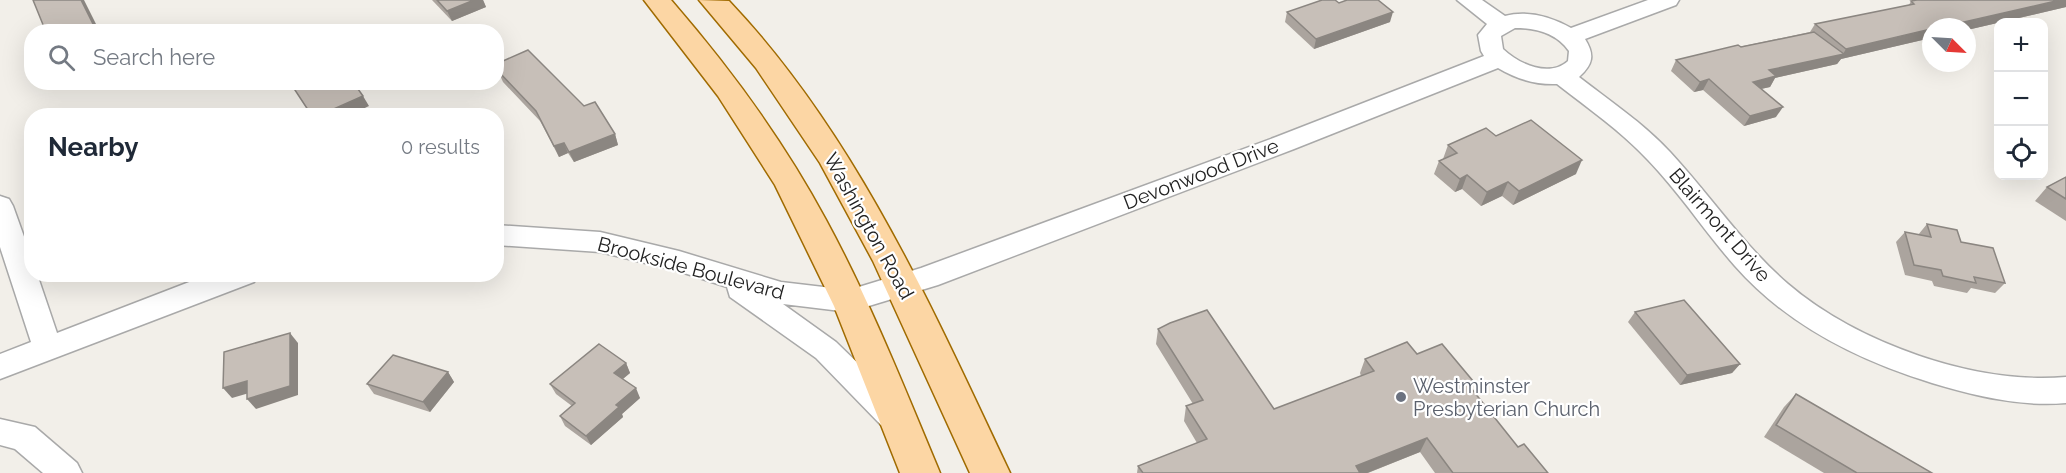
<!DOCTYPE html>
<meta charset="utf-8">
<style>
body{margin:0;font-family:Raleway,sans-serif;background:#f2f2f3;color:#1f2937}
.controls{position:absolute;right:18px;top:18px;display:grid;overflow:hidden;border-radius:12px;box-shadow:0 6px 24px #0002}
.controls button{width:54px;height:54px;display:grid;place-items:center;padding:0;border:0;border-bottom:2px solid #e0e1e3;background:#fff;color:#1f2937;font:30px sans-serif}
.compass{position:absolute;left:1922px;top:18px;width:54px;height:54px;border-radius:50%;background:#fff;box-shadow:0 6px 24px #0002;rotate:114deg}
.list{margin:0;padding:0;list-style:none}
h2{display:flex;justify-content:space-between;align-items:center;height:78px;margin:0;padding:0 24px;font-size:26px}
h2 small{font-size:20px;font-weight:400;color:#747a83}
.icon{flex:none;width:33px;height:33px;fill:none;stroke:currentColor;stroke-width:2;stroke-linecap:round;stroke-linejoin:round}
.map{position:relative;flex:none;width:2066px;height:473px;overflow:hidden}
.search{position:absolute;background:#fff;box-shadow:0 6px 24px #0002;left:24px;top:24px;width:480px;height:66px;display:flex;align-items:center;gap:15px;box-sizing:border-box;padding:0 21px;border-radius:24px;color:#747a83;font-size:22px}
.panel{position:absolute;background:#fff;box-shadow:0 6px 24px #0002;left:24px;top:108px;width:480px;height:174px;border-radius:24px}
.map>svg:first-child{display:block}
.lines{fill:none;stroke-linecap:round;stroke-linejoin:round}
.street-casing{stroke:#a9a9a9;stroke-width:3}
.primary-casing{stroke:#a06b00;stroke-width:3}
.street{fill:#fff;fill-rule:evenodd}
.primary{fill:#fcd6a4;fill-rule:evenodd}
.wall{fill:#aba49e}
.shaded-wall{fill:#8b8681}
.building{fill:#c7bfb8;stroke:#8b8681;stroke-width:1.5}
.worship-dot{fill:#6b7280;stroke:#fff;stroke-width:2}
.labels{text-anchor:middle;stroke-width:4.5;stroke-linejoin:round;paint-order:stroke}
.street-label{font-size:20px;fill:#222;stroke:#fff}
.worship-label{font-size:20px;fill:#5b616d;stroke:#fff;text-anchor:start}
</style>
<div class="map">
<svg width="2066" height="473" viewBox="0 0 2066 473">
<rect width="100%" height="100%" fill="#f2efe9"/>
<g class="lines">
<g class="street-casing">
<g id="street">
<path d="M 1457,0 L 1482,0 L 1505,16 C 1528,10 1551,17 1571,28 L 1648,0 L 1679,0 L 1676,5 L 1585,39 C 1595,55 1593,64 1579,77 C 1610,101 1643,123 1670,152 C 1710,195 1743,245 1788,284 C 1857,343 1975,385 2066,377 L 2066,403 C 2020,407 1976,396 1932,383 C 1857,360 1787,325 1735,266 C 1705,232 1680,193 1648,160 C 1621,131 1589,109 1557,84 C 1537,85 1516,79 1498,68 L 1294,149 L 938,285 L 849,312 L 783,304 L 836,342 L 903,407 L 907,416 L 903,425 L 892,429 L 881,425 L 816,358 L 730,297 L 727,287 L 678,271 L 600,252 L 496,245 L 496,225 L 600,232 L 679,251 L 781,282 L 849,290 L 921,268 L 1276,137 L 1484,56 L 1481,51 L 1478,35 L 1487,24 ZM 1515,28 C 1536,28 1556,33 1569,51 L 1568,61 C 1549,78 1519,64 1503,49 L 1501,36 Z"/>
<polygon points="0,196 9,199 13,206 32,259 32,274 37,274 57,333 210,274 258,274 254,282 0,379 0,354 31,342 0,247"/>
<polygon points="0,419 35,427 77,463 82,473 43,473 15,449 0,445"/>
</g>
</g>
<g class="primary-casing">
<g id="primary">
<path d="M 644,0 L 671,0 C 730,68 783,140 826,220 C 870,301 904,387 940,473 L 900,473 L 834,306 L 775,185 L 718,96 Z"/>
<path d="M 699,0 L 729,1 C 856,135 932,308 1010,473 L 970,473 L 873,261 L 820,163 L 756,68 Z"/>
</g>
</g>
<use href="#street" class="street"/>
<use href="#primary" class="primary"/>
</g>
<g class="wall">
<polygon points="432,0 483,0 486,7 452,21"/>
<polygon points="1911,1 2066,7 1967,30 1967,27 1931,27 1931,38 1841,59 1837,64 1775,78 1770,87 1761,89 1776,117 1744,126 1703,90 1694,92 1671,71 1676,60 1810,32 1815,24 1909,5"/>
<polygon points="1339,3 1390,22 1314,49 1285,22 1287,12"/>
<polygon points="496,64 584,106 615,134 618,145 574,162 568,153 559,157 540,121 503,82 498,71"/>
<polygon points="1496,136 1576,174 1513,205 1502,196 1481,206 1462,189 1455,192 1434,174 1439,161 1443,159 1448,145"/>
<polygon points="2066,177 2066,221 2035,201 2047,187"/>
<polygon points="1927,224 1961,242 2005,283 1995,293 1971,288 1967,293 1934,286 1932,281 1905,275 1896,242 1905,232 1918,235"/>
<polygon points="1635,312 1740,364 1732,373 1680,385 1628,322"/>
<polygon points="1158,329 1274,409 1361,376 1360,373 1365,359 1417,354 1473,381 1470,388 1518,447 1548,473 1435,473 1420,452 1368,473 1137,473 1138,466 1197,443 1184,421 1186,406 1193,404 1156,344"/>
<polygon points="626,363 630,373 623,379 640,398 622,414 623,417 591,445 565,426 560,416 572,406 556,394 550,384"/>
<polygon points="448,372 454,382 430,412 374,394 367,384"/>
<polygon points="1796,394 1932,473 1824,473 1764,437 1784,407"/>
</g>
<g class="shaded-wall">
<polygon points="81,0 84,0 100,32 97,32"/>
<polygon points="474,0 483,0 486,7 452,21 447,11"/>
<polygon points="2060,0 2066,0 2066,7 1967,30 1967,27 1942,27"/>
<polygon points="1393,12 1390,22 1314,49 1316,39"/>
<polygon points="1931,29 1931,38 1841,59 1837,64 1775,78 1770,87 1747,92 1753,82 1769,70 1843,54 1846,49"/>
<polygon points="1709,79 1703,90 1694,92 1700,82"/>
<polygon points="67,82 86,82 72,88"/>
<polygon points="363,96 369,106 348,116 318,116"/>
<polygon points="1783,107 1776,117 1744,126 1750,116"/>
<polygon points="615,134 618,145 574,162 569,152"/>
<polygon points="564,143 568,153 559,157 554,146"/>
<polygon points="1582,160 1576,174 1513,205 1519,191"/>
<polygon points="1467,175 1462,189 1455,192 1460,179"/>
<polygon points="1508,182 1502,196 1481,206 1487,192"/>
<polygon points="290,333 298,343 298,395 256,409 247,399"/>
<polygon points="626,363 630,373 619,382 614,373"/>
<polygon points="1740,364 1732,373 1680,385 1687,375"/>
<polygon points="448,372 454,382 430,412 423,402"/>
<polygon points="247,381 256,391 232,398 223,388"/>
<polygon points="1473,381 1466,396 1467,383"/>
<polygon points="636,388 640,398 622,414 623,417 591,445 586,436 616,405"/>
<polygon points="1427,438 1420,452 1367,473 1353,473 1356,466"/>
</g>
<g class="building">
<polygon points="33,0 81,0 97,32 46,32"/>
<polygon points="437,0 474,0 447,11"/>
<polygon points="1322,0 1335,0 1339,3 1347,0 1378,0 1393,12 1316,39 1287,12"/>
<polygon points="1917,0 2060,0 1942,27 1931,27 1931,29 1846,49 1815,24 1914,4 1911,1"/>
<polygon points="1814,32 1844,54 1769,70 1776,76 1753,82 1783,107 1750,116 1709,79 1700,82 1676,60 1738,45 1741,47"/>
<polygon points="528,50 584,106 595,102 615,134 569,152 564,143 554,146 536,111 498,71 501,70 496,64"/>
<polygon points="303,82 353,82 363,96 318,116 312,116 293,87"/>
<polygon points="1531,120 1582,160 1519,191 1508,182 1487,192 1467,175 1460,179 1439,161 1457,153 1448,145 1486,128 1496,136"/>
<polygon points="2066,177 2066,199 2047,187"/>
<polygon points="1927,224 1957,230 1961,242 1993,248 2005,283 1974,277 1976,283 1943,276 1941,270 1914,265 1905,232 1931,237"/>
<polygon points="1684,300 1740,364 1687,375 1635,312"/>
<polygon points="1207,310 1274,409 1374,371 1365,359 1407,342 1417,354 1442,344 1473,381 1467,383 1518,447 1524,444 1548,473 1453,473 1427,438 1356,466 1360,473 1143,473 1138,466 1207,439 1186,406 1203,400 1158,329 1170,323"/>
<polygon points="290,333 290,386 247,399 247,381 223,388 224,352"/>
<polygon points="599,344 626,363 614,373 636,388 616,405 619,407 586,436 560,416 575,403 550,384"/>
<polygon points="393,355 448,372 423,402 367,384"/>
<polygon points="1796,394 1932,473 1857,473 1776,425"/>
</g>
<circle class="worship-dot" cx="1401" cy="397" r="6"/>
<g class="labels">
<g class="street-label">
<text transform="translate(1201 174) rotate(-21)" y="7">Devonwood Drive</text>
<text transform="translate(1720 225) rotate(49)" y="7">Blairmont Drive</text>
<text transform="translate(869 226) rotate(61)" y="7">Washington Road</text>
<text transform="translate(691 268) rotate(15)" y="7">Brookside Boulevard</text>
</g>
<g class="worship-label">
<text x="1413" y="393">Westminster<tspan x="1413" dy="23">Presbyterian Church</tspan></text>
</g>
</g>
</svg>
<div class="controls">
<button>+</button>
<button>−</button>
<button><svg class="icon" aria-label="locate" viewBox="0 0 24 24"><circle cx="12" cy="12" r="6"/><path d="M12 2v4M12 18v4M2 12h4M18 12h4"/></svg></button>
</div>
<svg class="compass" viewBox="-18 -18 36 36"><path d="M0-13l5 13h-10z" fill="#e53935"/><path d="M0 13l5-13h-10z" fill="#747a83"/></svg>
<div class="search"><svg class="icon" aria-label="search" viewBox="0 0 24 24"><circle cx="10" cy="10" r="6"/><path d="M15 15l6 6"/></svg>Search here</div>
<section class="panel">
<h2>Nearby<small>0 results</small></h2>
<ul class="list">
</ul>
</section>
</div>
